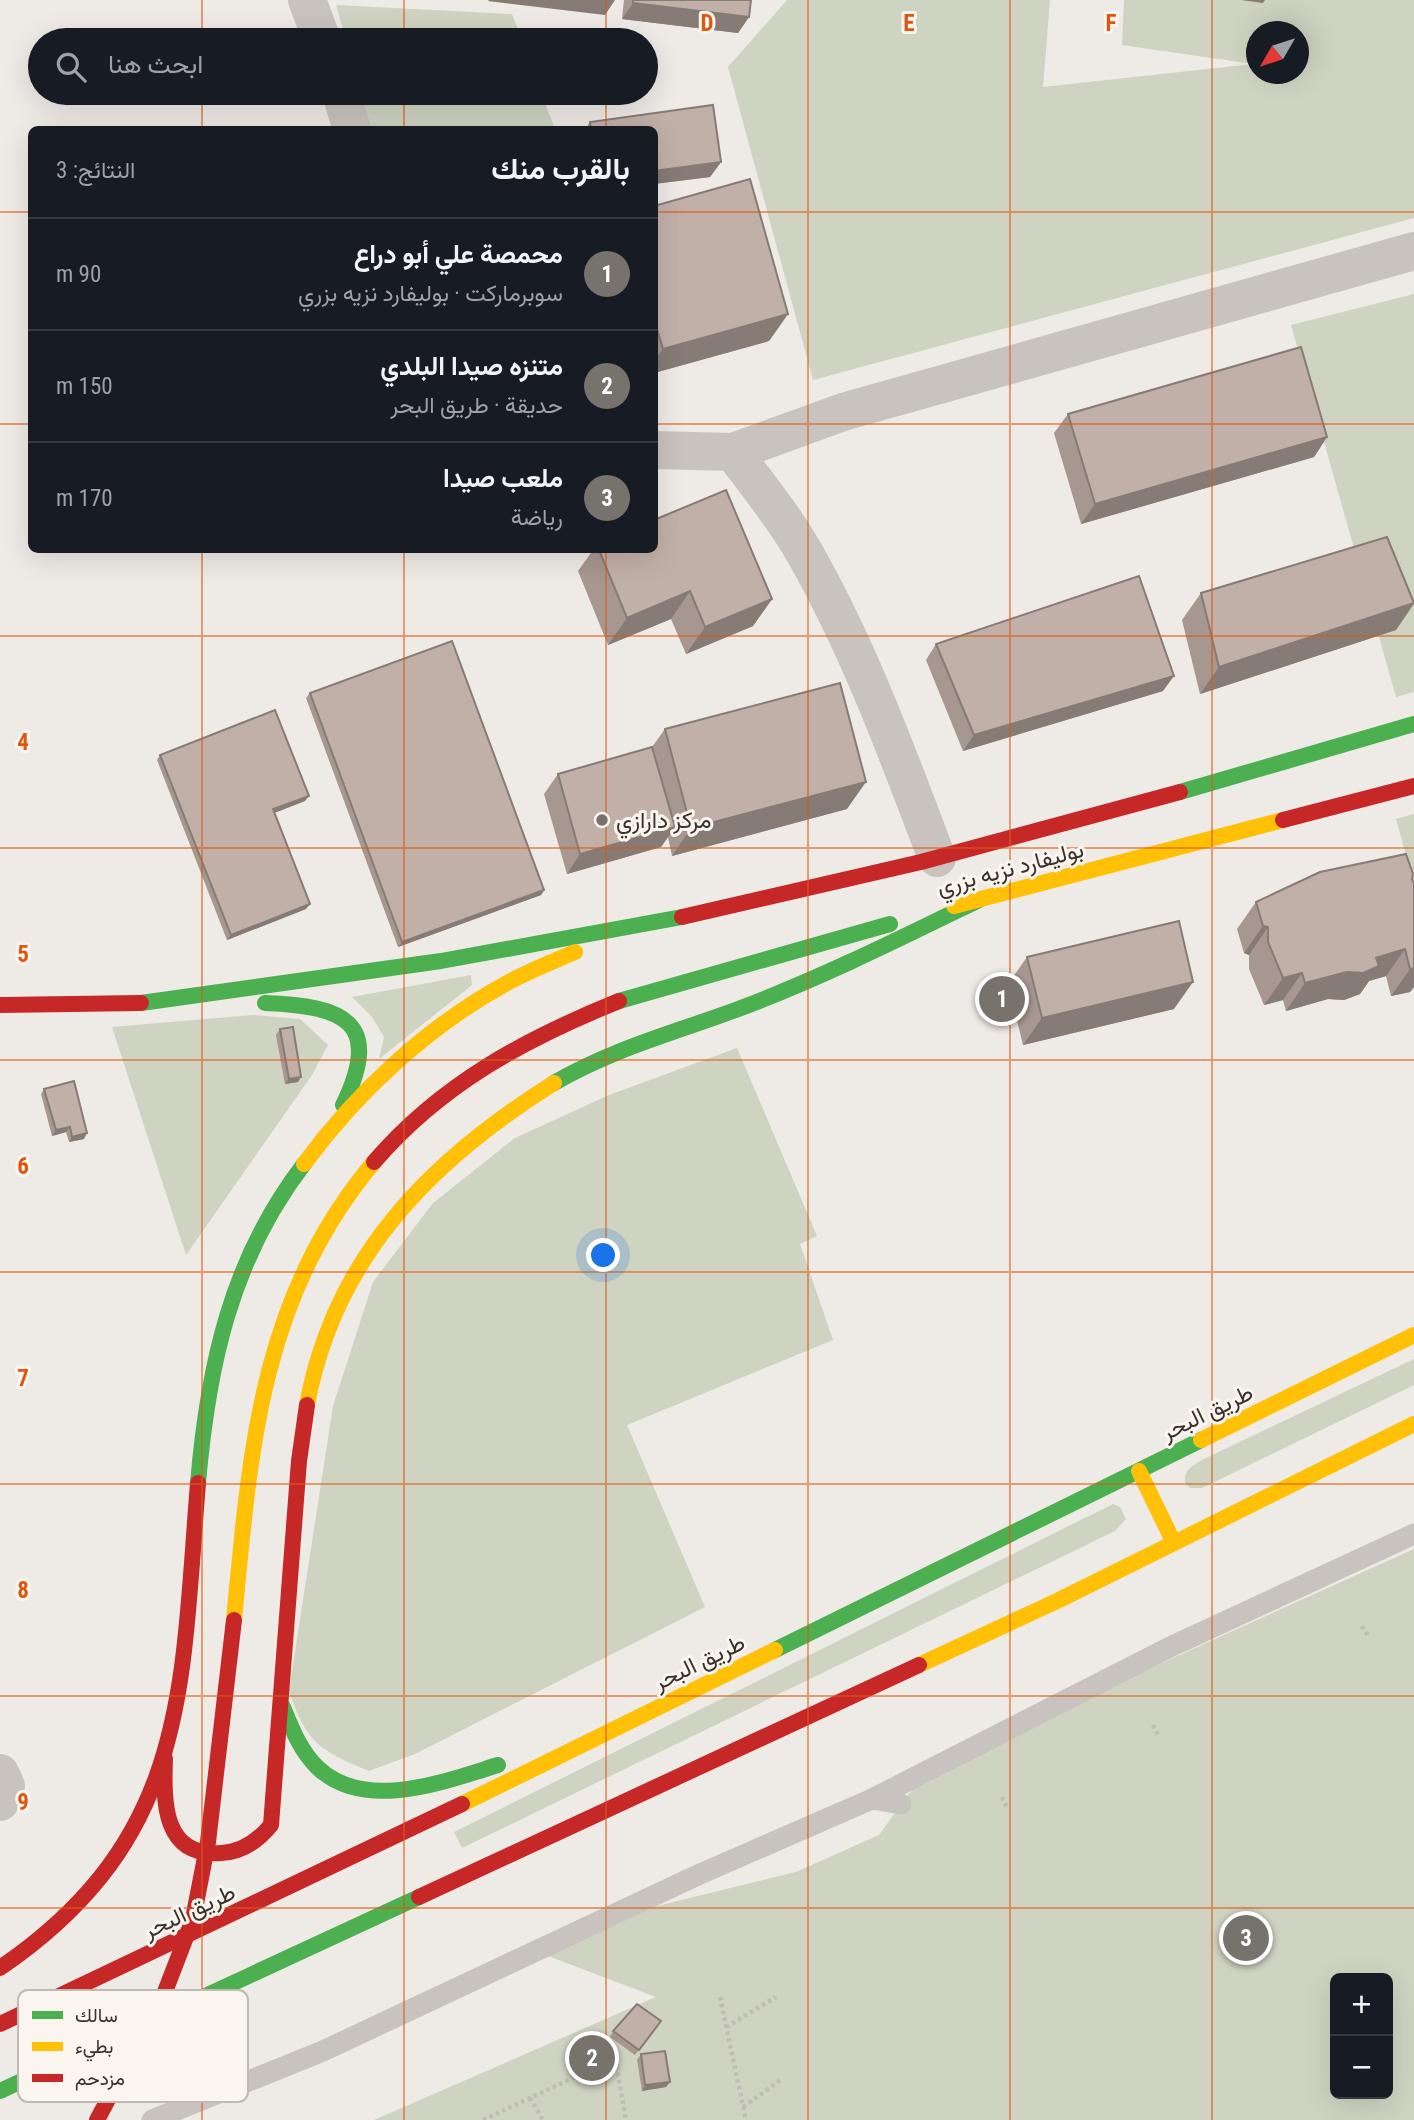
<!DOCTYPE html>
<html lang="ar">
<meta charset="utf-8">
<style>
body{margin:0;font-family:"Roboto Condensed",Vazirmatn,sans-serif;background:#20242c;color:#f1f3f6;direction:rtl}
.controls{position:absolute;right:21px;bottom:21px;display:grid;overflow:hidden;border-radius:10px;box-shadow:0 7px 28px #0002}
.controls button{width:63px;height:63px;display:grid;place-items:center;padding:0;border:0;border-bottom:2px solid #363941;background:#171b24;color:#f1f3f6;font:35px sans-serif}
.compass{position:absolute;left:1246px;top:21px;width:63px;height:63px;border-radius:50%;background:#171b24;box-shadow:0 7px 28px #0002;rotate:231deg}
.you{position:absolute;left:604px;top:1256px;width:24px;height:24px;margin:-18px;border:5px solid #fff;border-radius:50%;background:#1a73e8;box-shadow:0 0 0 10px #1a73e833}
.badge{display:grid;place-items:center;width:46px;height:46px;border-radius:50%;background:#78726d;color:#fff;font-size:23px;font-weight:700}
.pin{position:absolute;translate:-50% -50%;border:4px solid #fff;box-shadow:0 2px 7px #0006}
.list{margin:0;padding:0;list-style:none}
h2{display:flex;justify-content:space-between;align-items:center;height:91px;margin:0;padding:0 28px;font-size:30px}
h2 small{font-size:23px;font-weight:400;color:#9ea1a6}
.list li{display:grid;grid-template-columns:46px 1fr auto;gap:21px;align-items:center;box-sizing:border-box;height:112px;padding:0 28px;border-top:2px solid #363941}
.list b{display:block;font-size:26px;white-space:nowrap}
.list p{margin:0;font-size:23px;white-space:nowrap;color:#9ea1a6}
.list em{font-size:23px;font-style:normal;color:#9ea1a6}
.icon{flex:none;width:38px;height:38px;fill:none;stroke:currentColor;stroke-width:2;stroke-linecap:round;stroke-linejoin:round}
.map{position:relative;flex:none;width:1414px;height:2120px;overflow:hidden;direction:ltr}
.search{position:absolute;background:#171b24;box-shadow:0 7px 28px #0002;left:28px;top:28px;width:630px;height:77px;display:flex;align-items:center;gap:18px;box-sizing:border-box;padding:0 24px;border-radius:38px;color:#9ea1a6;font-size:26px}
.panel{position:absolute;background:#171b24;box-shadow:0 7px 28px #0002;left:28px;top:126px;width:630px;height:427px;border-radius:10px;direction:rtl}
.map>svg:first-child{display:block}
.green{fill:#cfd3c1;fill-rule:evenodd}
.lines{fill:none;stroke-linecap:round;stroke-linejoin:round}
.path{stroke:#c1bcb6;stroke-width:4.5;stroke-dasharray:3.5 3.5;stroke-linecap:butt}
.lane{stroke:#c8c3be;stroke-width:21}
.street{stroke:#c8c3be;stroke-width:38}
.fast{stroke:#4caf50;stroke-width:16}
.slow{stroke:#ffc107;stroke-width:16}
.jam{stroke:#c62828;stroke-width:16}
.slow-bridge{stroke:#ffc107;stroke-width:16}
.jam-bridge{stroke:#c62828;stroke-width:16}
.wall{fill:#a69790}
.shaded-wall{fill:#877b76}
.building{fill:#c1b0a8;stroke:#877b76;stroke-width:2}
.grid{fill:none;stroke:#df570e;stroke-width:2;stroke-opacity:0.55}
.poi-dot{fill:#78726d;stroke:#faf5ee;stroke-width:2.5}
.labels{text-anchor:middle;stroke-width:6;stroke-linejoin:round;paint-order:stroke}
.poi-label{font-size:23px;fill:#39312c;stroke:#faf5ee;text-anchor:start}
.street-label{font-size:23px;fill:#39312c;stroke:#faf5ee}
.key{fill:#faf5ee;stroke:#c0bab4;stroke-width:2}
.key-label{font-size:19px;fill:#39312c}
.grid-label{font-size:23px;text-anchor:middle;font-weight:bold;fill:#df570e;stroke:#faf5ee;stroke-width:6;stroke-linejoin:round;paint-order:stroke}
</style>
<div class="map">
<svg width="1414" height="2120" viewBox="0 0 1414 2120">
<rect width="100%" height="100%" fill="#eeeae6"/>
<g class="green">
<path d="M 787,0 L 1050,0 L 1043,87 L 1253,64 L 1122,45 L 1124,0 L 1414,0 L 1414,218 L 813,380 L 728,67 ZM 1256,32 L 1298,32 L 1298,74 L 1256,74 Z"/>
<polygon points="336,5 512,14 522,40 346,40"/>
<polygon points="360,93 541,93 555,129 370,129"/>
<polygon points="1414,294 1414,692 1396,697 1291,325"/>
<polygon points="1414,814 1414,884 1396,819"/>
<polygon points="471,975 472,985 379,1059 384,1037 372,1017 352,997"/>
<polygon points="253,1015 300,1019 328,1045 312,1075 186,1255 112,1027"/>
<path d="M 737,1048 L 817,1236 L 800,1244 L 833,1340 L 627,1425 L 705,1607 L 415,1754 L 369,1771 C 320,1751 306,1742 289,1691 L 333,1406 L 373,1282 L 433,1203 L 515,1138 L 609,1095 Z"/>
<path d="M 1414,1359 L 1414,1385 L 1202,1488 L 1190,1488 L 1185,1483 C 1184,1469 1192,1466 1204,1459 Z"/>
<polygon points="1113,1504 1120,1507 1126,1519 1115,1531 462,1848 454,1832"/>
<path d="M 1414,1549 L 1414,2120 L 374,2120 L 656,1997 L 548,1956 L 657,1906 L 796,1872 L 879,1835 L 918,1781 L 1069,1705 ZM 1335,1978 L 1388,1978 L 1388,2094 L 1335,2094 Z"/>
</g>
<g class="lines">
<g class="path">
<polyline points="1362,1626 1368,1636"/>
<polyline points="1153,1725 1159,1737"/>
<polyline points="1002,1797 1008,1810"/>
<polyline points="720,1997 746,2120"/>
<polyline points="726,2027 776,1997"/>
<polyline points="530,2098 543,2120"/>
<polyline points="743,2107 782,2079"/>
<polyline points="483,2120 615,2058 626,2120"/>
</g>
<g class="lane">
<polyline points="872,1799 901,1804"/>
<polyline points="152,2120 323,2051 700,1874 872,1799 1170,1647 1414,1534"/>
</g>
<g class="street">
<polyline points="307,0 322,40"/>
<polyline points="341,93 352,130"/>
<polyline points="654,450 733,452 843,412 1414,251"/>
<path d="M 733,452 C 757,484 784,517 804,552 C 859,648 898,755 937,858"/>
<polyline points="0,1773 6,1786 0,1802"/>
</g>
<g class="fast">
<polyline points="1180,792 1414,724"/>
<polyline points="619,1001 890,924"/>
<polyline points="141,1003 441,961 682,917"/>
<path d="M 265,1003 C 343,1006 384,1021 343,1105"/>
<path d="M 554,1083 C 614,1048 677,1032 741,1008 C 823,977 901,938 979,900"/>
<path d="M 198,1483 C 208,1366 231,1259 304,1164"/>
<polyline points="775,1650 1201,1440"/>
<path d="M 283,1707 C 292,1729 300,1750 317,1767 C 364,1813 446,1781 498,1765"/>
<polyline points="0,2091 419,1897"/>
</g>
<g class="slow">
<polyline points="954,906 1283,820"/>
<path d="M 304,1164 C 357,1092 428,1026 507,983 C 529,971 552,962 575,952"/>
<path d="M 307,1405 C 334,1257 431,1160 554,1083"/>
<polyline points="1201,1440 1414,1335"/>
<polyline points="1139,1471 1174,1543"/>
<polyline points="919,1665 1057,1601 1414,1424"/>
<polyline points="462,1804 775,1650"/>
</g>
<g class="jam">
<polyline points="1283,820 1414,786"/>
<polyline points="682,917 921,862 1180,792"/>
<polyline points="0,1005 141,1003"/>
<path d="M 165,1759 C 163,1802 163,1857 221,1853 C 242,1852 258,1841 271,1825 L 299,1461 L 307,1405"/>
<polyline points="419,1897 919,1665"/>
<path d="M 0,1968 C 190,1838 181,1689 198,1483"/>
<polyline points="0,2024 462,1804"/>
</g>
<path class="slow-bridge" d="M 234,1620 C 250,1451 260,1298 374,1162"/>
<g class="jam-bridge">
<path d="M 374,1162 C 441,1084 525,1039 619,1001"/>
<polyline points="97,2120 163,1997 193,1919 208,1842 234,1620"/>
</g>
</g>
<g class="wall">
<polygon points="624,0 751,0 749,17 738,33 622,19"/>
<polygon points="713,105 721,162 710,177 654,184 654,130 585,130 590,122"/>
<polygon points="654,206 788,314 769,341 654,373"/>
<polygon points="1068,414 1327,437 1314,457 1081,524 1054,433"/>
<polygon points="593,550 599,550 772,599 753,626 686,654 671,619 608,645 578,571"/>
<polygon points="1201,593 1414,601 1414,604 1396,630 1200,694 1182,620"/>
<polygon points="936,644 1163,691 963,751 926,660"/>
<polygon points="310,693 544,890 541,895 398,947 306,698"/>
<polygon points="665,729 847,809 672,856 668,837 661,847 567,874 544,794 558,774 652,747"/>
<polygon points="160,755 305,801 274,813 306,909 227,940 157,760"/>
<polygon points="1412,880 1414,883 1414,987 1410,992 1391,996 1386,976 1369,981 1360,994 1344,1000 1328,999 1286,1011 1283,1000 1264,1005 1249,969 1249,955 1244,953 1237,929 1256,902"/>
<polygon points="1027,957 1174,1009 1023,1045 1008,984"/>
<polygon points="280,1029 298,1082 285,1084 276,1035"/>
<polygon points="44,1089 84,1139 69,1142 66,1132 52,1136 41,1094"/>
<polygon points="661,2021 635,2055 610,2037 613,2031"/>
<polygon points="641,2054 670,2082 666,2087 642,2091 637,2060"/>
</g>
<g class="shaded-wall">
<polygon points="489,0 615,0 605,15 488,1"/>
<polygon points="1241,0 1265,0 1263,3"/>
<polygon points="633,3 749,17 738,33 622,19"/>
<polygon points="721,162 710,177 654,184 654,171"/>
<polygon points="788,314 769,341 654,373 654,361 663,349"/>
<polygon points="1327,437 1314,457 1081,524 1095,504"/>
<polygon points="690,591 671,619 608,645 627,618"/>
<polygon points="772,599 753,626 686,654 705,627"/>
<polygon points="1414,603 1396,630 1200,694 1219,667"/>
<polygon points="1174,676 1163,691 963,751 974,735"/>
<polygon points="866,782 847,809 672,856 691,828"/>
<polygon points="309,796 305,801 269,815 273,809"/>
<polygon points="675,827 661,847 567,874 580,854"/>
<polygon points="544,890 541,895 398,947 402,942"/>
<polygon points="310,904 306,909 227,940 231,935"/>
<polygon points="1263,926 1268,927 1249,955 1244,953"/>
<polygon points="1405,949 1386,976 1369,981 1360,994 1344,1000 1328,999 1286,1011 1305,983 1347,972 1376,958"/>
<polygon points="1414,968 1414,987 1410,992 1391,996 1410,969"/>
<polygon points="1302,973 1283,1000 1264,1005 1283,978"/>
<polygon points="1193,982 1174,1009 1023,1045 1042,1018"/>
<polygon points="301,1077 298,1082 285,1084 289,1079"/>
<polygon points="70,1127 66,1132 52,1136 56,1130"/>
<polygon points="87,1133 84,1139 69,1142 72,1137"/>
<polygon points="670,2082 666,2087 642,2091 645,2085"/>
</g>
<g class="building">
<polygon points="633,0 751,0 749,17 633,3"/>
<polygon points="713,105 721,162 654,171 654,130 591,130 590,122"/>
<polygon points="750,179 788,314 663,349 654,319 654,206"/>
<polygon points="1301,347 1327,437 1095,504 1068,414"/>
<polygon points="726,490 772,599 705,627 690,591 627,618 599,550 654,550 654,520"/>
<polygon points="1387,537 1414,603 1219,667 1201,593"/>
<polygon points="1139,576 1174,676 974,735 936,644"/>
<polygon points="452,641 544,890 402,942 310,693"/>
<polygon points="840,683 866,782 691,828 665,729"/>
<polygon points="275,710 309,796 273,809 310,904 231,935 160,755"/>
<polygon points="652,747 675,827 580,854 558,774"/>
<polygon points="1406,854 1413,874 1412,880 1414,883 1414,968 1410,969 1405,949 1376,958 1379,966 1363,973 1347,972 1305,983 1302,973 1283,978 1268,942 1268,927 1263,926 1256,902 1320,872"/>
<polygon points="1179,921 1193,982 1042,1018 1027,957"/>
<polygon points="293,1027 301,1077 289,1079 280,1029"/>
<polygon points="74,1081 87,1133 72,1137 70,1127 56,1130 44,1089"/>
<polygon points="637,2004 661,2021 639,2050 613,2031"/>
<polygon points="665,2051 670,2082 645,2085 641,2054"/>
</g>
<path class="grid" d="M 202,0 L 202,40M 404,0 L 404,40M 606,0 L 606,40M 808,0 L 808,2120M 1010,0 L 1010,2120M 1212,0 L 1212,2120M 202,93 L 202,130M 404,93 L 404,130M 606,93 L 606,130M 0,212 L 32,212M 654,212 L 1414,212M 0,424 L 32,424M 654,424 L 1414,424M 202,550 L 202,2120M 404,550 L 404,2120M 606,550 L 606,2120M 0,636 L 1414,636M 0,848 L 1414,848M 0,1060 L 1414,1060M 0,1272 L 1414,1272M 0,1484 L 1414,1484M 0,1696 L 1414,1696M 0,1908 L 1414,1908"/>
<circle class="poi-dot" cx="602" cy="820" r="7"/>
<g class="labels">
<g class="poi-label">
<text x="616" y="828">مركز دارازي</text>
</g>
<g class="street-label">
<text transform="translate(1010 868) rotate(-15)" y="8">بوليفارد نزيه بزري</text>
<text transform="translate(1207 1412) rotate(-26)" y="8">طريق البحر</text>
<text transform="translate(699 1662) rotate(-26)" y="8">طريق البحر</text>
<text transform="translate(189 1911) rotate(-25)" y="8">طريق البحر</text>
</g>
</g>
<rect x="18" y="1990" width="230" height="112" rx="10" class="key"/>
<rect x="32" y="2011" width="31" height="8" fill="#4caf50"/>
<rect x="32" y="2042" width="31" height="9" fill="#ffc107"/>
<rect x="32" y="2074" width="31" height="8" fill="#c62828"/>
<g class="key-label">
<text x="75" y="2022">سالك</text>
<text x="75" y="2053">بطيء</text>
<text x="75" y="2085">مزدحم</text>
</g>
<g class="grid-label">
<text x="707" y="31">D</text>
<text x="909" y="31">E</text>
<text x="1111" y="31">F</text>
<text x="23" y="750">4</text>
<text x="23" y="962">5</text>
<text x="23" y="1174">6</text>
<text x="23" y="1386">7</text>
<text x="23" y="1598">8</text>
<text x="23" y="1810">9</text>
</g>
</svg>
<div class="controls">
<button>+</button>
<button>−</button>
</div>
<svg class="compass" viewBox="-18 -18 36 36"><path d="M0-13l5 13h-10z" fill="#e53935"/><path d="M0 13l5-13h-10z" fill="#9ea1a6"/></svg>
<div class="you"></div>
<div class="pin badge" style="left:1002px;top:999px">1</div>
<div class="pin badge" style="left:592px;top:2058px">2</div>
<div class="pin badge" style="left:1246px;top:1938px">3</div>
<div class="search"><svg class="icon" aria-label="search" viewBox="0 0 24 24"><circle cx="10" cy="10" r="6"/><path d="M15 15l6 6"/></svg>ابحث هنا</div>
<section class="panel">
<h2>بالقرب منك<small>النتائج: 3</small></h2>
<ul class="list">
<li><span class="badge">1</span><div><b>محمصة علي أبو دراع</b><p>سوبرماركت · بوليفارد نزيه بزري</p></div><em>90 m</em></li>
<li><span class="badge">2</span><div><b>متنزه صيدا البلدي</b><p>حديقة · طريق البحر</p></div><em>150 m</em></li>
<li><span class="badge">3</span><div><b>ملعب صيدا</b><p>رياضة</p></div><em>170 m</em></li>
</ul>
</section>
</div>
